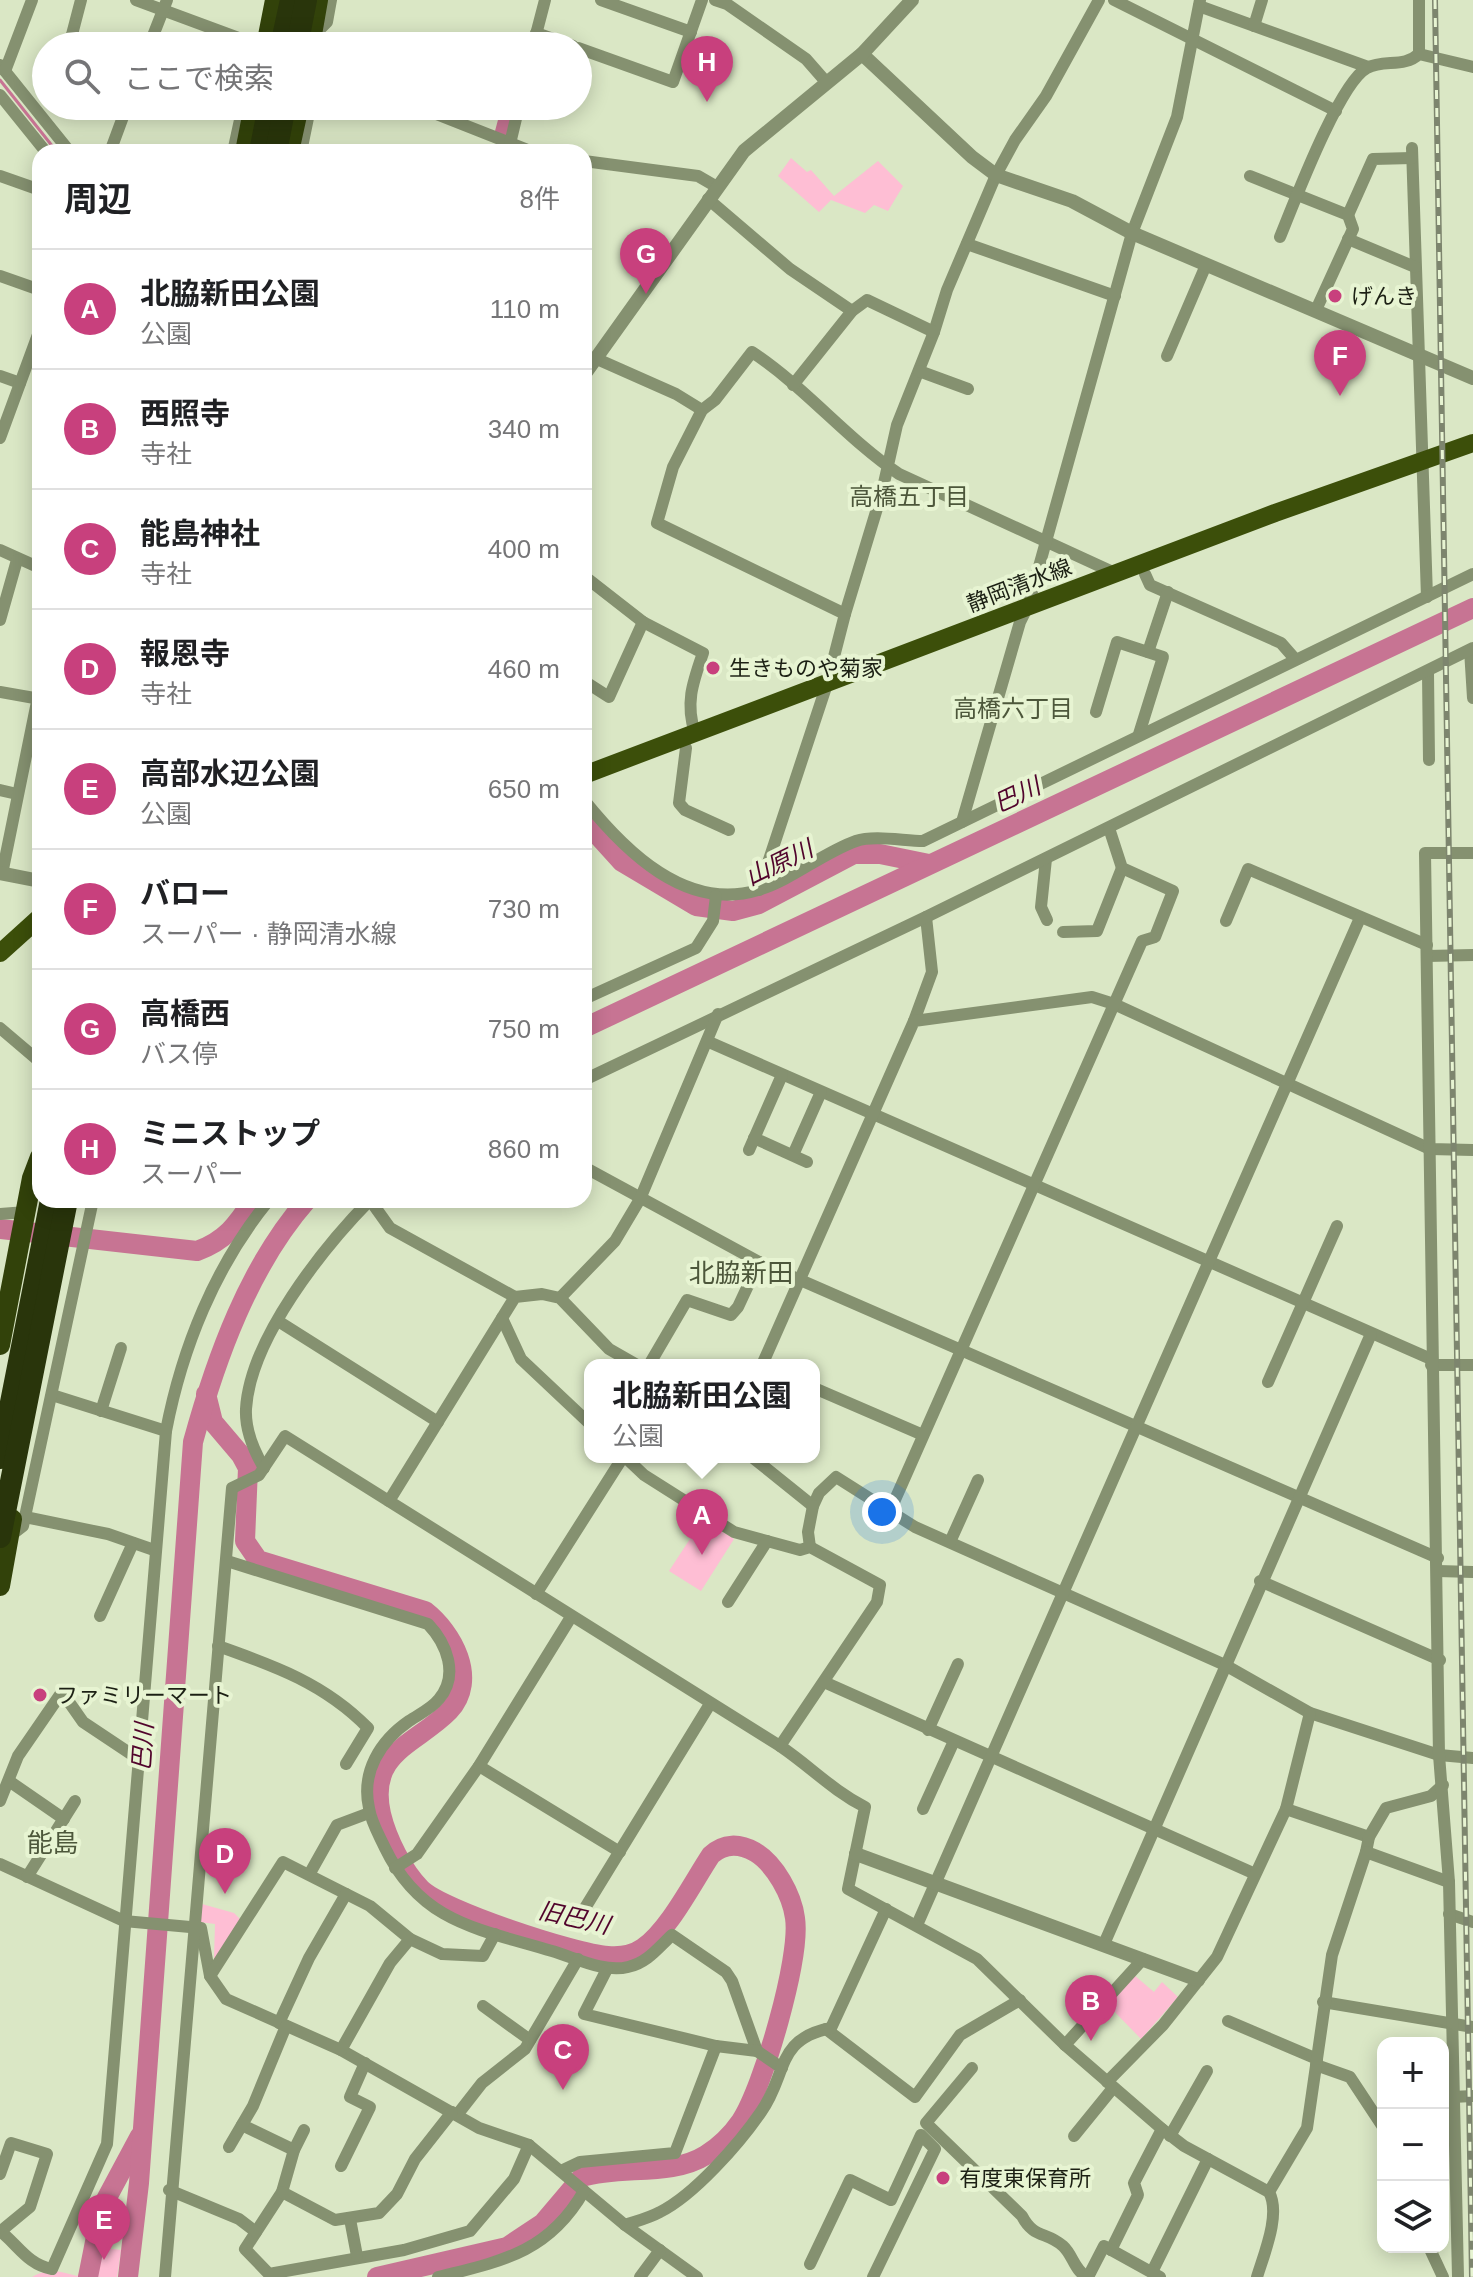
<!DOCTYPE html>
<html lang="ja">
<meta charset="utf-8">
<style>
body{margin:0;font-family:Helvetica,"Noto Sans JP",sans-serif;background:#f6f6f6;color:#202124}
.controls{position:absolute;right:24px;bottom:24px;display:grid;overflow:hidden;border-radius:16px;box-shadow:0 4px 20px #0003}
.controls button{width:72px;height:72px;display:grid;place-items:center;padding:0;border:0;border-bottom:2px solid #e0e0e0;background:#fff;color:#202124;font:40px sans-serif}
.you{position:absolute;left:882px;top:1512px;width:28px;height:28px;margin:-20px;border:6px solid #fff;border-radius:50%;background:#1a73e8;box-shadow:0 0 0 12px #1a73e833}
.badge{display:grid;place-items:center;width:52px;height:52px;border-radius:50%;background:#c8407d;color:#fff;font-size:26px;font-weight:700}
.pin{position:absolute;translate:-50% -66px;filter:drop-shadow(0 2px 4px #0008)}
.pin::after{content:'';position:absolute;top:42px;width:28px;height:24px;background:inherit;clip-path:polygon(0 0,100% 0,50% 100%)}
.popup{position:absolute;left:584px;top:1359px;width:236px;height:104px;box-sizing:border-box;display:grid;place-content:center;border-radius:16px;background:#fff;filter:drop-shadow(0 2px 6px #0005);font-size:26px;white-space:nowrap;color:#757577}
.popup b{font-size:30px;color:#202124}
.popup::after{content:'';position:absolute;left:50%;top:100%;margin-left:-16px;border:16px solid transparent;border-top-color:#fff}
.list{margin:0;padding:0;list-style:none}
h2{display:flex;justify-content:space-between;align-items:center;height:104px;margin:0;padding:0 32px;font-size:34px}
h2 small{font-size:26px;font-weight:400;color:#757577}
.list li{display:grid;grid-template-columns:52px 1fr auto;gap:24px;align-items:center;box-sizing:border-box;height:120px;padding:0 32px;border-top:2px solid #e0e0e0}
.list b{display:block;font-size:30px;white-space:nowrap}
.list p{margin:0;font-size:26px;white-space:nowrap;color:#757577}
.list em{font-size:26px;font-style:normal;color:#757577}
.icon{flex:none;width:44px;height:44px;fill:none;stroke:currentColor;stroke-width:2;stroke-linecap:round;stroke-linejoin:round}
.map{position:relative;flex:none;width:1473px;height:2277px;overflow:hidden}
.search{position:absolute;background:#fff;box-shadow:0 4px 20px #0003;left:32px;top:32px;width:560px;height:88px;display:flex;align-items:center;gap:20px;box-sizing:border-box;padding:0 28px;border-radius:44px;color:#757577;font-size:30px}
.panel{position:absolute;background:#fff;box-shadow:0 4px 20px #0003;left:32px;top:144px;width:560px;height:1064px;border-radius:24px}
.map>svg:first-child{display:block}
.green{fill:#febed4}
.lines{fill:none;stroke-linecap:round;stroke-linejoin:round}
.stream{stroke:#c77493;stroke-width:3}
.river{stroke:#c77493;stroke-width:20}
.minor{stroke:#859170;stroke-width:12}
.tertiary{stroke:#859170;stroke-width:14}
.primary{stroke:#3c4f0a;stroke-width:18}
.trunk{stroke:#32420a;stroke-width:20}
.motorway{stroke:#29350b;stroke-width:22}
.rail-casing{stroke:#7d856e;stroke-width:6}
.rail{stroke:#e7f4d2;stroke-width:3;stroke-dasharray:9;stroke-linecap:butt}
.poi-dot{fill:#c8407d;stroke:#e7f4d2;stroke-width:3}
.labels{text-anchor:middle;stroke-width:8;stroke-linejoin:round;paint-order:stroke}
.poi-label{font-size:22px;fill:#1c2014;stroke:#e7f4d2;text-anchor:start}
.street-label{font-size:22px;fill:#1c2014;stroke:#e7f4d2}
.neighbourhood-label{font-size:24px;fill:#4d573b;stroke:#e7f4d2}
.water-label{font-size:24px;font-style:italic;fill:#51042c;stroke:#e7f4d2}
.quarter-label{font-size:26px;fill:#4d573b;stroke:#e7f4d2}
</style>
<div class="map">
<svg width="1473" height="2277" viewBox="0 0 1473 2277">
<rect width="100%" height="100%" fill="#dae7c5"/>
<g class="green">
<polygon points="791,158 807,172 811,170 834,196 878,161 903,186 888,211 874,205 865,213 831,200 819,212 778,176"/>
<polygon points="703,1519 734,1539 701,1591 669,1571"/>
<polygon points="202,1904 234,1913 242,1921 218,1960 214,1958 215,1924 200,1922"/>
<polygon points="1134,1975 1154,1992 1162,1982 1178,1997 1141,2039 1107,2004"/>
<path d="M 99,2247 L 121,2250 L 117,2277 L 32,2277 C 48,2268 60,2271 77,2276 Z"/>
</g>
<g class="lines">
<polyline class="stream" points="0,80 57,152"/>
<g class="river">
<polyline points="504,136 512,106"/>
<polyline points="584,820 622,862 696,906 733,911 759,904 854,854 880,854 929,864"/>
<polyline points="584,1028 1473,608"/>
<path d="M 0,1229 L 197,1251 C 225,1241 237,1225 253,1200"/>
<path d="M 206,1394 L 213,1422 L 241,1455 L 248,1468 L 245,1541 L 258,1560 L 425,1611 C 452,1632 479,1679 449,1711 C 417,1744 367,1752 381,1814 C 387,1839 403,1871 421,1889 C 442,1910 576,1954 608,1956 C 620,1957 633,1955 643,1948 C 669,1930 693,1882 711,1855 C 724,1843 739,1843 755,1852 C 775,1864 792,1895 795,1918 C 801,1957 763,2088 741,2121 C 732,2134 720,2146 706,2155 C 671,2177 621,2165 582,2177 L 543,2223 L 507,2247 L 377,2277"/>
<polyline points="88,2277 102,2207 140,2136"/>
<path d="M 128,2277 L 139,2183 L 193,1442 C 216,1358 249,1266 307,1200"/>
</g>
<g class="minor">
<polyline points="136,0 260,46"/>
<polyline points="601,0 691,32"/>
<polyline points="715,0 727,4 806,59 827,83"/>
<path d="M 1099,0 L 1046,96 L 1015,140 L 996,175 L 947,290 L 934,332 L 897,425 L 882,492 L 845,614 L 657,523 L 673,467 L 702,410 L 715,400 L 752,352 C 805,387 846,438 899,474 L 1117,574"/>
<polyline points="1114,0 1336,111"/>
<polyline points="1419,0 1419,54"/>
<polyline points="1199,6 1368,67"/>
<polyline points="1254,26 1262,0"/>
<polyline points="536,33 573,46"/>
<polyline points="314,35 327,22 331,0"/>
<polyline points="69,46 81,0"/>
<polyline points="149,46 167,0"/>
<polyline points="504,46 506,40"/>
<polyline points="533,46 545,0"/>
<polyline points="578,48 673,82 702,0"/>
<polyline points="0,65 70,152"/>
<polyline points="5,71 32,0"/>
<polyline points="0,95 46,152"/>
<polyline points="416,106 533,152"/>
<polyline points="1412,148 1427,597"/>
<polyline points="110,152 127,106"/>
<polyline points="233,152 243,106"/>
<polyline points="301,152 309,113 305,106"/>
<polyline points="508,152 519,106"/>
<polyline points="584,161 698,176 717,187"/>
<polyline points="0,176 40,190"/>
<polyline points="1250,176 1348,215 1353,229 1316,310"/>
<polyline points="708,199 790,269 852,311"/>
<polyline points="1348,215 1373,159 1412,158"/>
<path d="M 1280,237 C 1294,203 1339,83 1367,68 C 1384,59 1404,68 1419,54 L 1473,67"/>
<polyline points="1348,239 1415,267"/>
<polyline points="967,244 1115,296"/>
<polyline points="0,276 40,290"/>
<polyline points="1167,356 1206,265"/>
<polyline points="597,359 676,394 702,410"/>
<polyline points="919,371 968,389"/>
<polyline points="0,376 20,383"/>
<polyline points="793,385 852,311 867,300 934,332"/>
<polyline points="0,438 40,329"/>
<polyline points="0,550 40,568"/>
<polyline points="1145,574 1150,585 1281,643 1295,659"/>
<path d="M 584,576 L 643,622 L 703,653 C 693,682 685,703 695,733"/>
<polyline points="0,620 17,560"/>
<polyline points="1470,650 1473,698"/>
<polyline points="1148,652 1168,592"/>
<polyline points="1428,673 1429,760"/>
<polyline points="584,681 609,697 643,622"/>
<polyline points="0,692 40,699"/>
<polyline points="1096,712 1117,642 1163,657 1139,734"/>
<polyline points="686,748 679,803 685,810 729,830"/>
<polyline points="0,790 17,794"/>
<path d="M 584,800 C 625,851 686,912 758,890 C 792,880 822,853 856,841 C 874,835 904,841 923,841 L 1473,574"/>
<polyline points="962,822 1020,622 1028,606 1132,233 1177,117 1200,0"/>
<polyline points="1046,859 1041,907 1047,920"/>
<polyline points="2,874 40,687"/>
<polyline points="759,890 827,684 845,614"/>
<polyline points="1226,921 1248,869 1427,945"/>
<polyline points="1063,932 1097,931 1122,868"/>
<polyline points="1427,956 1473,955"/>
<polyline points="584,999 696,948 713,921 716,896"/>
<polyline points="914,1021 932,972 926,917"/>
<polyline points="0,1028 40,1062"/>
<polyline points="709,1042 1431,1359"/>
<polyline points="584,1080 926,917 1473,648"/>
<polyline points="754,1138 807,1162"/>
<polyline points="749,1150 782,1075"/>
<polyline points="793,1155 821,1092"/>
<polyline points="584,1167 759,1262 1438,1558"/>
<polyline points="370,1200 390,1228 515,1297"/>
<polyline points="0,1214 26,1212"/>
<polyline points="560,1298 615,1241 640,1199 718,1014"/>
<polyline points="502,1318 521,1359 590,1424"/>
<polyline points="278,1321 438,1422"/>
<polyline points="649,1365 687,1300 731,1315 738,1307 759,1262"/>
<polyline points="762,1365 914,1021 1092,997 1114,1004 1430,1149 1473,1150"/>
<polyline points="1431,1365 1473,1365"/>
<polyline points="1268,1382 1337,1226"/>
<polyline points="814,1388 923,1435"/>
<polyline points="52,1395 166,1431"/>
<polyline points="101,1411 121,1348"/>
<polyline points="625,1457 644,1475 734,1532 800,1550 810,1547 880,1585 877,1602 780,1746"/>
<polyline points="752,1457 813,1506 819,1493 836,1477 915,1527 1225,1665 1310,1713 1439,1755 1473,1758"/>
<path d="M 264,1468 C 254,1451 245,1429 246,1409 C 250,1339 323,1248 370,1200"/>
<polyline points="389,1501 515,1297 542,1294 560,1298 609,1349 637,1365"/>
<polyline points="890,1511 1142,941 1155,937 1173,891 1122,868 1109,828"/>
<polyline points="25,1517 108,1534 154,1550"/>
<polyline points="10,1536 23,1526 93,1200"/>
<polyline points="950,1542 978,1480"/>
<polyline points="810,1547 808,1532 813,1506"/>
<path d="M 227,1561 L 428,1624 C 447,1644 459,1675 439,1699 C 431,1709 419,1714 409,1721 C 380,1741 361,1772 369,1808 C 371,1822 379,1835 385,1848 C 421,1923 479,1929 552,1951 C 576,1958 604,1973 628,1967 C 647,1963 658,1948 672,1935 L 726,1972 L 732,1981 L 757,2051"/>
<polyline points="1438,1571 1473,1572"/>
<polyline points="1260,1581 1440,1660"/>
<polyline points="536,1594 623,1457"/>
<polyline points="728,1602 767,1541"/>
<polyline points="100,1616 133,1543"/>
<path d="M 218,1646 C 275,1666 325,1684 368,1728 L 346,1764"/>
<polyline points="824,1682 1253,1873"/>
<polyline points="928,1730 958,1664"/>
<polyline points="479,1766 620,1852"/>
<polyline points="9,1781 64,1819"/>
<polyline points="0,1801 18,1756 62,1692 83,1722 137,1758"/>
<polyline points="923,1809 954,1741"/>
<polyline points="1286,1809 1369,1837"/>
<polyline points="1366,1852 1369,1837 1386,1808 1431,1796 1443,1785"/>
<polyline points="0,1864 124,1921 201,1928 210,1976 226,1999 341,2050 479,2128 529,2145 625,2225 697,2277"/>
<polyline points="395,1868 417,1854 479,1766 571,1617"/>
<polyline points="310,1873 337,1825 369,1813"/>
<polyline points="27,1877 75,1801"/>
<polyline points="1449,1914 1473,1922"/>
<polyline points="577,1921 710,1704"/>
<polyline points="917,1925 1360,918"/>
<polyline points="410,1939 442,1954 483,1956 495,1934"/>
<polyline points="1104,1944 1371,1334"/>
<polyline points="607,1969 584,2014 716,2046 757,2051 782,2068"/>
<polyline points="210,1976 283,1862 370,1906 410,1939 390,1963 341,2050"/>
<polyline points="1323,2002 1473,2027"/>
<polyline points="483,2006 530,2040"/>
<polyline points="1228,2021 1317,2059"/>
<polyline points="279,2023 309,1958 346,1894"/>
<polyline points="826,2029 915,2097 960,2035 1020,2000"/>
<polyline points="1065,2045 1143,1959"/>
<polyline points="1316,2065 1350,2077 1383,2127"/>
<path d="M 972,2068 L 926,2123 L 1022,2216 C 1034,2239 1046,2231 1063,2246 C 1073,2255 1074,2270 1087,2277"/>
<polyline points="1107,2082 1163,2025 1217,1957 1286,1809 1310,1713"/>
<polyline points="1452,2097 1473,2096"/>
<polyline points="457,2115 482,2083 525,2049 578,1959"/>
<polyline points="242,2125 294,2150"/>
<polyline points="304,2130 294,2150 282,2192 245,2249 269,2274 404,2250 470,2231 514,2179 529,2145"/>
<polyline points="1074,2136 1113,2088"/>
<polyline points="1170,2136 1207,2071"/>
<polyline points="229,2147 253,2106 286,2026"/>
<polyline points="341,2166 370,2107 350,2097 365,2063"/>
<polyline points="561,2171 580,2162 675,2153 716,2046"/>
<polyline points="0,2174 11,2143 47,2154 30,2207 1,2231"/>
<polyline points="169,2190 239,2219 256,2232"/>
<polyline points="282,2192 335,2220 379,2213 397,2194 415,2159 452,2112"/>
<polyline points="1269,2192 1307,2128 1332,1955 1366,1852 1449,1882"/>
<polyline points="350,2219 357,2256"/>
<path d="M 625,2225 C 637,2221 649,2218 660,2212 C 694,2195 739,2144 761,2112 C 788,2074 775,2039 831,2028 L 886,1909"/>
<path d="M 0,2231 C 18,2245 28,2265 52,2269 L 107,2144 L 166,1431 C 182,1348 215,1266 269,1200"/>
<polyline points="1429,2247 1443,2277"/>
<polyline points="1111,2250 1138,2195 1134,2183 1162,2129"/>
<polyline points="810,2264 850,2180 891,2200 921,2135 935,2149 873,2277"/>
<polyline points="1152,2272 1208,2159"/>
<path d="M 165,2277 L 232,1488 L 259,1475 L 285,1436 L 780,1746 C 811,1767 832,1790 865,1807 L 848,1889 L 977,1959 L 1065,2045 L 1162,2129 L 1184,2146 L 1269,2192 C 1281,2214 1264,2254 1257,2277"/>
<path d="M 438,2277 C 503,2261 549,2252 584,2191"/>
<polyline points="640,2277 660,2250"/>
<polyline points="1088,2277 1104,2246 1160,2277"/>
<polyline points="1458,2277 1449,1882 1439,1755 1425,853 1473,853"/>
</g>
<g class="tertiary">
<polyline points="862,54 972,157 996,175 1072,201 1132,233 1473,378"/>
<polyline points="584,375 744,151 862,54 912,0"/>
<polyline points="0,873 40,881"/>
<polyline points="856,1854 1198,1980"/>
</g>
<g class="primary">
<polyline points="584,775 1275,513 1473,443"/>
<polyline points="0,953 40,917"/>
</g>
<g class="trunk">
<polyline points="266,46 275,0"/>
<polyline points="310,46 318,0"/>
<polyline points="245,152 254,106"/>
<polyline points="289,152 299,106"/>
<polyline points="0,1345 32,1178 40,1157"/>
<polyline points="0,1586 12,1519"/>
</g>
<g class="motorway">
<polyline points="281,46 291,0"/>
<polyline points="297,46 306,0"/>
<polyline points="260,152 269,106"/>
<polyline points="276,152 285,106"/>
<polyline points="0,1458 51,1200"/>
<polyline points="0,1537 67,1200"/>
</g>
<g class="rail-casing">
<polyline id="rail" points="1435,0 1472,2277"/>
</g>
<use href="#rail" class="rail"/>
</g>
<g class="poi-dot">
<circle cx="1335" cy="296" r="8"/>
<circle cx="713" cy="668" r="8"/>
<circle cx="40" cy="1695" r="8"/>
<circle cx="943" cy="2178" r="8"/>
</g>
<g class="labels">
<g class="poi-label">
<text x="1351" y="304">げんき</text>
<text x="729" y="676">生きものや菊家</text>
<text x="56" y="1703">ファミリーマート</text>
<text x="959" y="2186">有度東保育所</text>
</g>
<g class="street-label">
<text transform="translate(1019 585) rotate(-21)" y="8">静岡清水線</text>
</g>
<g class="neighbourhood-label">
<text x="909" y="505">高橋五丁目</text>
<text x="1013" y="717">高橋六丁目</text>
</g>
<g class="water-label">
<text transform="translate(1017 795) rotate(-25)" y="8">巴川</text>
<text transform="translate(779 863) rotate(-26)" y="8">山原川</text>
<text transform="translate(143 1747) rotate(-86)" y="8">巴川</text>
<text transform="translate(574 1918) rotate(13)" y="8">旧巴川</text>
</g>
<g class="quarter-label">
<text x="741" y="1282">北脇新田</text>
<text x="53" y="1852">能島</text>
</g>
</g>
</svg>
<div class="controls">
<button>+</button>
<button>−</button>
<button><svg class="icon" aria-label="layers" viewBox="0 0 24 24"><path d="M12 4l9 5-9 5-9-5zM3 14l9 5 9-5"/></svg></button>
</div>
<div class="you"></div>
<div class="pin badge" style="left:702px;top:1555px">A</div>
<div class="popup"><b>北脇新田公園</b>公園</div>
<div class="pin badge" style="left:1091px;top:2041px">B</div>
<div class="pin badge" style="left:563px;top:2090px">C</div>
<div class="pin badge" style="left:225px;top:1894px">D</div>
<div class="pin badge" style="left:104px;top:2260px">E</div>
<div class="pin badge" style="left:1340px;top:396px">F</div>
<div class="pin badge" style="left:646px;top:294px">G</div>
<div class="pin badge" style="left:707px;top:102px">H</div>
<div class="search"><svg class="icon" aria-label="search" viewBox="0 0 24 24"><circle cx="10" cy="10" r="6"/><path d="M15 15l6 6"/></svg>ここで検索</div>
<section class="panel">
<h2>周辺<small>8件</small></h2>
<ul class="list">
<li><span class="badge">A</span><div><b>北脇新田公園</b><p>公園</p></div><em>110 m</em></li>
<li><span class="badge">B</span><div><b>西照寺</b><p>寺社</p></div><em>340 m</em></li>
<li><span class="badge">C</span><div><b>能島神社</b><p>寺社</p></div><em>400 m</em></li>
<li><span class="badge">D</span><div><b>報恩寺</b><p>寺社</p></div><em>460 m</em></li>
<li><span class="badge">E</span><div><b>高部水辺公園</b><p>公園</p></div><em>650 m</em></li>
<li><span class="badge">F</span><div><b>バロー</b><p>スーパー · 静岡清水線</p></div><em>730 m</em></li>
<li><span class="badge">G</span><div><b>高橋西</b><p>バス停</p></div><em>750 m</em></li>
<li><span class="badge">H</span><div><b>ミニストップ</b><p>スーパー</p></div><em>860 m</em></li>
</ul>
</section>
</div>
